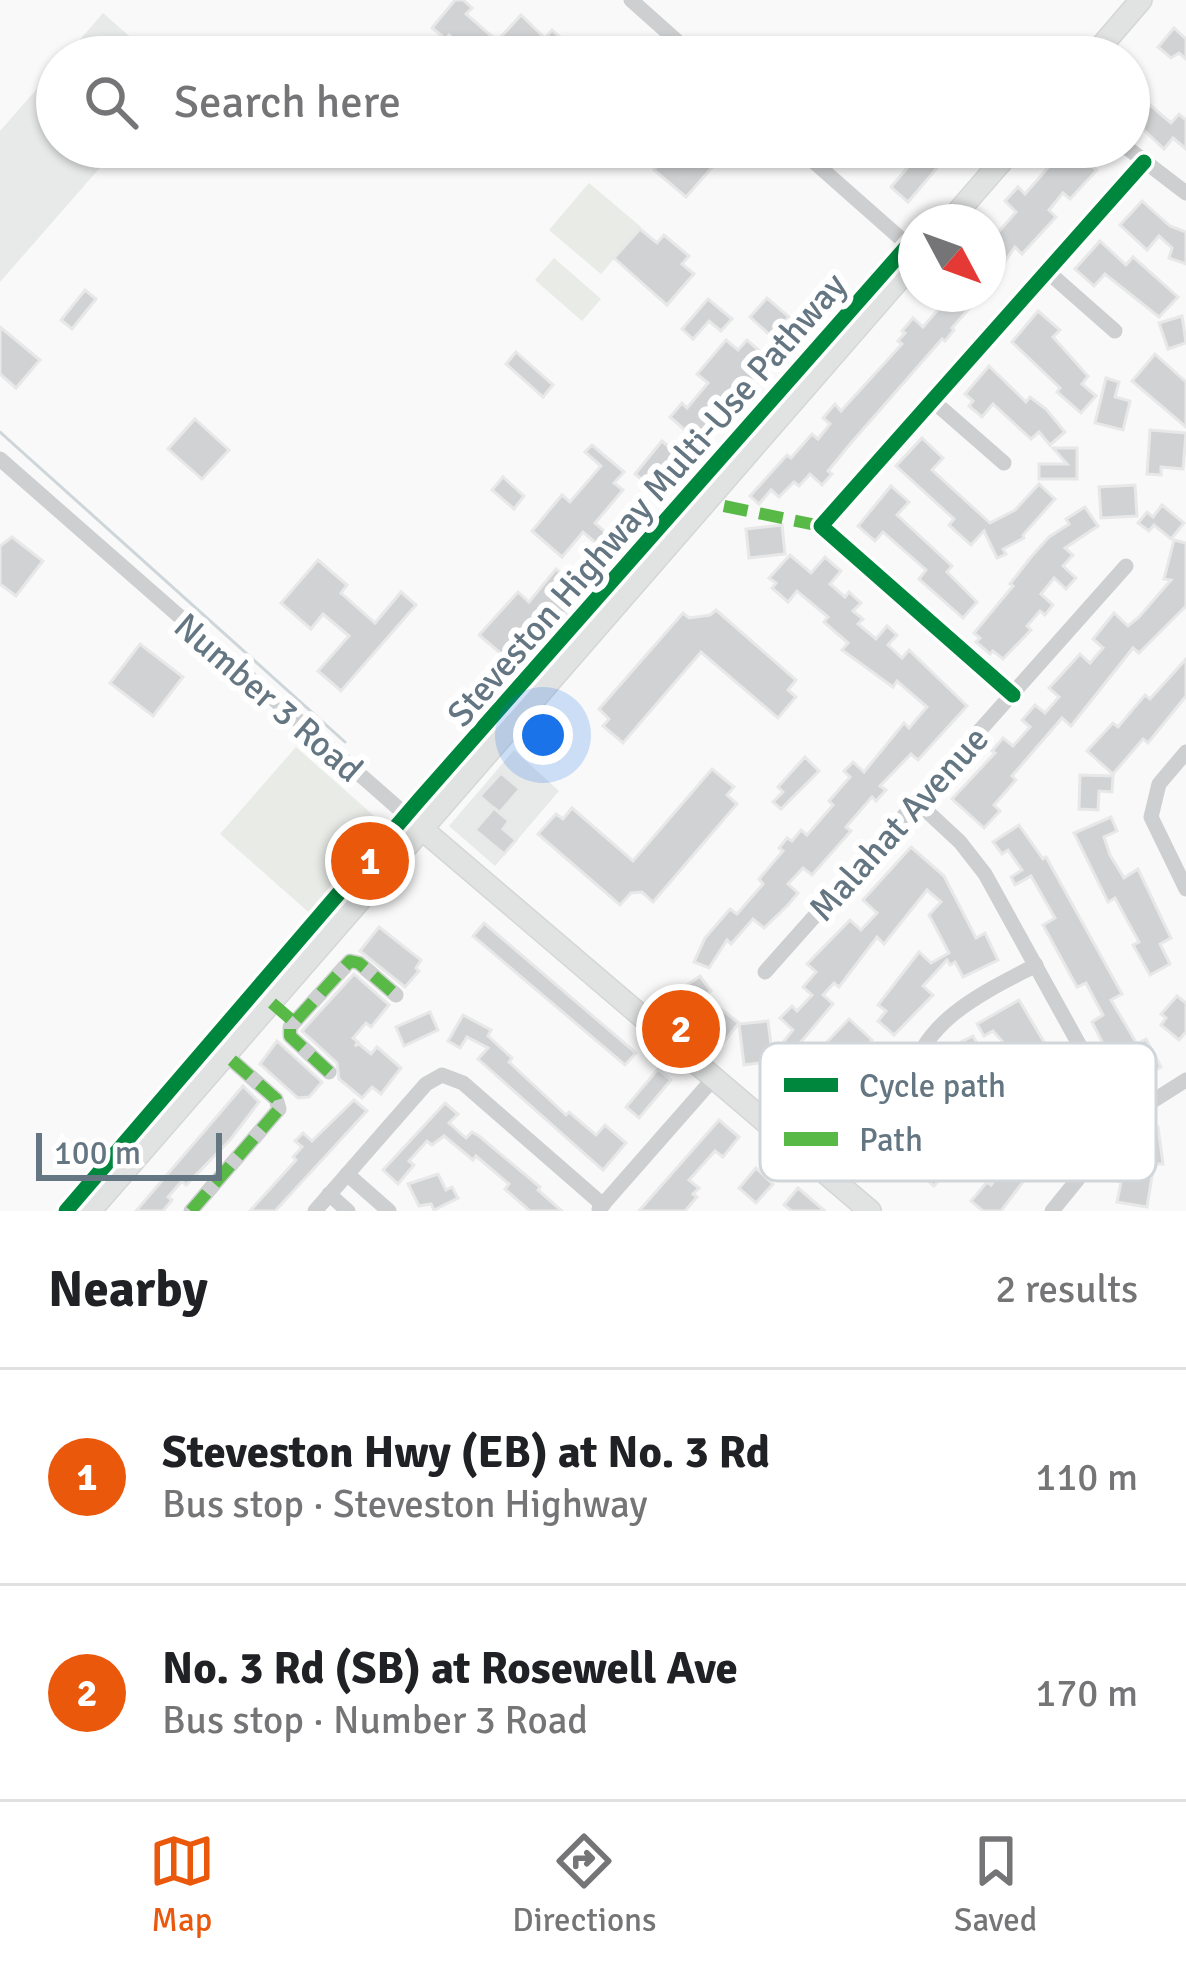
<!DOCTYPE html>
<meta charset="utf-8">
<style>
body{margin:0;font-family:Signika,sans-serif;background:#f6f6f6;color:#202124}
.compass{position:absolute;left:898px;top:204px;width:108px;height:108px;border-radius:50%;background:#fff;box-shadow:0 3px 9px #0004;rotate:131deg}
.scale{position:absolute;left:36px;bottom:30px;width:186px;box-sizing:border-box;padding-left:12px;border:6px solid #657683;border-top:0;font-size:33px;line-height:42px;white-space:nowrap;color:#657683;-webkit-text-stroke:9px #fff;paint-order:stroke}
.you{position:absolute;left:543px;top:735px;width:42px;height:42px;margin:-30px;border:9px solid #fff;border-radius:50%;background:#1a73e8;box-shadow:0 0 0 18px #1a73e833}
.badge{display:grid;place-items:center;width:78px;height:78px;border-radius:50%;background:#ea580c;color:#fff;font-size:39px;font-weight:700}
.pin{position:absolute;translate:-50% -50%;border:6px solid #fff;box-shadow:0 3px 12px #0006}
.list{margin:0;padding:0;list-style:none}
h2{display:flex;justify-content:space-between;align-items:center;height:156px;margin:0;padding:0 48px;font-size:51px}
h2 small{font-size:39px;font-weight:400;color:#757577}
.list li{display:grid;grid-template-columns:78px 1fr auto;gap:36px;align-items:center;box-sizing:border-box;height:216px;padding:0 48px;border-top:3px solid #e0e0e0}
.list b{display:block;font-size:45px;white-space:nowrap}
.list p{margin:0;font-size:39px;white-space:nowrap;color:#757577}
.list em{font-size:39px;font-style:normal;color:#757577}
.icon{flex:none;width:66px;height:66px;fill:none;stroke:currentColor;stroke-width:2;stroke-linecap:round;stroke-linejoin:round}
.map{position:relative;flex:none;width:1186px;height:1211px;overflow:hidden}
.search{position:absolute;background:#fff;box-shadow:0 3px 9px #0004;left:36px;right:36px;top:36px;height:132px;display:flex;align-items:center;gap:30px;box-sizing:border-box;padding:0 42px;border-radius:66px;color:#757577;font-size:45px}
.sheet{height:588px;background:#fff}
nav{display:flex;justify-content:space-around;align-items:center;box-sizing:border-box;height:168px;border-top:3px solid #e0e0e0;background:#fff;font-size:33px;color:#757577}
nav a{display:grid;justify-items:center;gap:6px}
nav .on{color:#ea580c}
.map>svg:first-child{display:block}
.built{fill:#e8e9e9}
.green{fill:#e8ebe6}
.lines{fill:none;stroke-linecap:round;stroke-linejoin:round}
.stream{stroke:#ced6d9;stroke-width:3}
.building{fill:#d0d2d3;stroke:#e8e8e8;stroke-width:3}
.secondary-casing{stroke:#d5d6d7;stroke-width:24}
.street{stroke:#cecfd0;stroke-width:15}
.secondary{stroke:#e1e2e2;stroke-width:21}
.quiet{stroke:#58b947;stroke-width:12;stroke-dasharray:24 12;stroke-linecap:butt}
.cycleway-casing{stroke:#fff;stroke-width:22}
.cycleway{stroke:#00873e;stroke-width:15}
.labels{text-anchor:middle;stroke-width:12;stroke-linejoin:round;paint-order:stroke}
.street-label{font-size:36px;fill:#657683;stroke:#fff}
.key{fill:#fff;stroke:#d1d6da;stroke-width:3}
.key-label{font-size:33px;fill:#657683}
</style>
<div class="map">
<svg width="1186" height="1211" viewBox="0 0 1186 1211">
<rect width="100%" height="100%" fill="#f9f9f9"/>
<g class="built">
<polygon points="103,13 153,57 65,57"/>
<polygon points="57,66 57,147 118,147 0,282 0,131"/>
<polygon points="514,750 559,791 495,866 449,826"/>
</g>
<g class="green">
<polygon points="589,183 641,227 601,274 549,230"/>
<polygon points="554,258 601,299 582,321 535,280"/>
<polygon points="296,747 389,829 314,917 220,834"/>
</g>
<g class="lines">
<polyline class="stream" points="0,432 345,742"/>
</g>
<g class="building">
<polygon points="455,0 463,0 472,8 466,14 496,40 482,57 474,57 449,35 446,39 432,28"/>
<polygon points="521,15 545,38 552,30 560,37 554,44 568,57 521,57 500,38"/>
<polygon points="1174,28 1186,39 1186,59 1179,53 1171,58 1158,47"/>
<polygon points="1129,87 1171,123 1179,114 1186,120 1186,149 1173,138 1164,149 1129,116"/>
<polygon points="651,147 712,147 722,156 686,197 654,170 664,158"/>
<polygon points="1057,147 1078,147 1096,163 1093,167 1097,170 1070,199 1063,193 1049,210 1056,217 1022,254 1015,247 988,285 988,259 1001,244 994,237 1016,212 1005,201 1018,187 1025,194 1053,162 1048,158"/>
<polygon points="915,150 937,168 908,202 891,187 908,167 904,163"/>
<polygon points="1142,201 1170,226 1186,232 1186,264 1169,258 1172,248 1159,236 1147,250 1120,225"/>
<polygon points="640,229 657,243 664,235 689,256 682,264 694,274 667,305 614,258"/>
<polygon points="1100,241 1126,265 1133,257 1178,297 1159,317 1105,274 1094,286 1075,269"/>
<polygon points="85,290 96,299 72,329 61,320"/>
<polygon points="944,294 982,294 952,328 954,330 945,341 942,339 851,443 828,471 832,474 822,485 810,474 799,486 794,482 779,497 771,490 759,504 750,496 787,455 791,458 812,434 818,439 830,424 823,418 835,404 841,411 902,344 898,341 905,333 902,331 913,318 923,327 942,305 937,301"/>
<polygon points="767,298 789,317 771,336 750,317"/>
<polygon points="708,299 732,319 721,331 709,321 693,339 682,329"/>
<polygon points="1038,311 1060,330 1053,337 1088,376 1082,384 1096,396 1081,413 1057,392 1060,388 1012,342"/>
<polygon points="1182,316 1186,343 1168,349 1159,323"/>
<polygon points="0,327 40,360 16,388 0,374"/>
<polygon points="726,340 738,350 747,340 769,359 750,382 759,389 747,402 739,396 701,444 670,417 682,403 687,408 708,383 697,374"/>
<polygon points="516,352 553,385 543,397 506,364"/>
<polygon points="1155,354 1186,382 1186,427 1132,381"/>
<polygon points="989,366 1026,402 1030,397 1046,409 1065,432 1050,445 1039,432 1031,439 993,404 982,417 969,406 973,401 965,394"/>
<polygon points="1106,378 1119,382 1115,397 1130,401 1123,430 1095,423"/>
<polygon points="195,419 229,450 202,479 168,449"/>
<polygon points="1150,430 1186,433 1183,469 1161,467 1161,475 1147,474"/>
<polygon points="922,438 943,458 932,470 990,523 1015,510 1039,484 1055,499 1023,535 1024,538 1003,549 1006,554 997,558 984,531 971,545 949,525 954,519 896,466"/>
<polygon points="662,441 685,461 658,493 635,474"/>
<polygon points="592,445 624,472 614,483 623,490 595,523 612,538 602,548 583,532 562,557 532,531 562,495 570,502 601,466 585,452"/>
<polygon points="1053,448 1077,448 1077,479 1039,479 1039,464 1067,464"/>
<polygon points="503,477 524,496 514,509 492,490"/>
<polygon points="1135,485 1137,516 1101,518 1099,487"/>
<polygon points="891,486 909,502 897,515 952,566 947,572 977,602 963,618 919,579 926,570 883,532 875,541 858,526"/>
<polygon points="1162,505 1184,523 1171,539 1154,525 1149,531 1138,523 1147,512 1153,517"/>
<polygon points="1085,507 1098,526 1065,548 1073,555 1063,566 1076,578 1066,589 1054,578 1041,594 1053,605 1045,615 1040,611 1027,626 1031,630 1003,659 993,651 990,654 976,642 980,638 974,633 1013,586 1010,584 1031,557 1049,537 1069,524 1066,519"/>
<polygon points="782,525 785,554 749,558 746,529"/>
<polygon points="12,537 43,561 16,596 0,584 0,546"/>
<polygon points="1174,540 1186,543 1186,606 1139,653 1133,648 1071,726 1062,718 1012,776 1016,780 994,805 1000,811 984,828 952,799 995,753 992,751 1003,738 1013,746 1030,727 1022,720 1035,705 1045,713 1059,697 1049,688 1080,654 1090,663 1103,648 1093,639 1114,613 1128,626 1139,617 1171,580 1164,579"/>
<polygon points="790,555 811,573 825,557 841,571 830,584 845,597 849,592 861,603 853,611 863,619 858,624 876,639 887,626 897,635 888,645 902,658 909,650 967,706 918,760 911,754 880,786 886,790 876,801 872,797 846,827 851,831 812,875 803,868 788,884 798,893 788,905 764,928 753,919 731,944 727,940 709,968 694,962 705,938 730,909 737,914 763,884 759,879 783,851 779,848 787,838 792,841 801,830 807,835 833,805 829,801 850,777 844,771 853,762 864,772 904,723 909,728 927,707 897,681 893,687 842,650 848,643 824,622 828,617 797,591 788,602 772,588 776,583 769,578"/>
<polygon points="318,560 347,585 341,593 375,623 401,592 416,605 341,691 318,671 349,636 323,614 311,629 281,603"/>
<polygon points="556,569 584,592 561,620 554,614 512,663 479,635 518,592 529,602"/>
<polygon points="716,610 796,680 788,690 796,697 778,718 701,652 623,743 603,726 609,719 599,709 683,613 689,618 710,615"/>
<polygon points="140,644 183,677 153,716 110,683"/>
<polygon points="1186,659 1186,696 1148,743 1143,739 1113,774 1087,751 1113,723 1118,727 1145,695 1150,699"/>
<polygon points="805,757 819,771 781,809 773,802 783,792 778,787"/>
<polygon points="712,769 734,787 727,795 737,804 653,902 642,892 631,893 620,905 538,834 556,814 563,819 572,808 633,861"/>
<polygon points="501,773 520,789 499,813 480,796"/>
<polygon points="1080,775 1113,776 1112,792 1099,791 1098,810 1079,809"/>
<polygon points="494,808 509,821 503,829 516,840 504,854 475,830"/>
<polygon points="1111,817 1117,831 1104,837 1110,855 1124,878 1138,869 1171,938 1160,944 1170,964 1150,975 1133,945 1139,942 1115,898 1108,902 1074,833"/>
<polygon points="1019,825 1043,859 1046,857 1122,994 1111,1000 1137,1044 1146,1039 1161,1067 1125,1087 1092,1022 1103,1015 1086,983 1077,987 1043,925 1055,918 1031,876 1015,885 1011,877 1022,870 1008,850 1002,854 993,842"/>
<polygon points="911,847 944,876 976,938 985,933 998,960 963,977 955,962 950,965 947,960 923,986 933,995 894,1035 878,1021 886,1011 878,1005 919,952 931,963 949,953 929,915 941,902 927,890 884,944 877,937 839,987 834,983 823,995 833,1004 794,1050 784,1041 793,1030 780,1018 792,1006 797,1011 812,995 803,987 816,972 807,964 850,920 861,930 877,913 863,900"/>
<polygon points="484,923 636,1053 625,1065 473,936"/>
<polygon points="379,927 421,960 416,968 419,971 405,987 360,951"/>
<polygon points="354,974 389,1005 371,1027 366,1023 353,1038 358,1042 355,1046 359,1044 371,1054 377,1047 401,1068 381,1094 372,1087 362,1098 339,1079 337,1063 302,1031"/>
<polygon points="700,976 711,991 704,996 710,1001 688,1017 672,995"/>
<polygon points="1177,996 1186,1003 1186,1032 1179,1040 1161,1025 1166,1018 1161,1014"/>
<polygon points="1019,1000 1053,1057 1059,1070 1053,1073 1062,1089 1034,1105 1002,1041 993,1031 984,1036 977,1024"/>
<polygon points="717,1006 739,1023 719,1048 698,1032"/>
<polygon points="430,1012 438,1030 404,1046 396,1027"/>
<polygon points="463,1015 491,1030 488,1036 512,1058 509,1062 566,1115 569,1112 596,1135 605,1125 626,1143 603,1170 478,1059 488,1048 467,1037 460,1048 448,1041"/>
<polygon points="849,1019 872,1040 843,1071 850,1093 869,1088 873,1101 854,1107 886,1135 867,1157 823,1125 820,1114 815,1115 812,1105 817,1103 808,1077 840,1062 823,1046"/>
<polygon points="768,1021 773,1061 744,1065 739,1024"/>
<polygon points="973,1036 1003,1093 981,1102 953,1055 961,1051 961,1042"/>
<polygon points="277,1041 322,1082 309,1097 298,1098 260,1064"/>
<polygon points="658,1069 671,1080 639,1118 626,1107"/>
<polygon points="243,1086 259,1102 230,1140 186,1185 182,1181 168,1197 172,1200 163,1211 136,1211"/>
<polygon points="354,1100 367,1111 275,1211 250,1211 296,1160 293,1157 302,1147 295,1141 303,1133 312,1141"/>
<polygon points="445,1103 458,1114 449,1123 466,1138 472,1132 479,1136 540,1187 538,1190 562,1211 530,1211 505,1189 509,1184 476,1156 473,1160 444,1136 432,1145 427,1141 409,1161 414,1165 398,1184 383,1170"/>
<polygon points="1029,1108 1051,1115 1048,1126 1056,1129 1051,1145 1001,1211 983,1211 971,1201 987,1182 991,1185 1024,1135 1010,1130 1013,1120 1024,1123"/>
<polygon points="719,1120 739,1137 723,1157 715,1151 689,1180 699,1188 693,1194 697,1197 685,1211 639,1211"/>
<polygon points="1158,1127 1163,1164 1154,1164 1147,1207 1117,1202 1121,1182 1109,1180 1114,1138"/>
<polygon points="927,1152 948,1170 934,1186 913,1168"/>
<polygon points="756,1168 773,1184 756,1203 739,1188"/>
<polygon points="438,1174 446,1190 452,1187 458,1198 434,1210 431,1204 419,1206 408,1184"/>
<polygon points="798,1188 825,1211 792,1211 784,1205"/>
</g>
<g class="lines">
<g class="secondary-casing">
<g id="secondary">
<polyline points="1092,57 1141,0"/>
<polyline points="949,222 1014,147"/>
<polyline points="422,829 870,1211"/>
<polyline points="90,1211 916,260"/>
</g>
</g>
<g class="street">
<polyline points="631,0 695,57"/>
<polyline points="797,147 916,252"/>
<polyline points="1126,147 1186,193"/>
<polyline points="1048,272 1115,331"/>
<polyline points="933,401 1004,463"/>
<polyline points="0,459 422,829"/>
<polyline points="1013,695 821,526 1144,162"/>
<polyline points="1186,752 1159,784 1151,817 1186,889"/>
<polyline points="917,802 960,842 985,874 1091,1066 1098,1114 1095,1136 1078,1179 1052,1211"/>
<polyline points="765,972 1126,566"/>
<polyline points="329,1072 290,1036 290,1027 350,961 359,963 396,995"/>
<path d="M 910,1079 C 925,1018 985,992 1036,965"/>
<polyline points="1098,1114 1148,1104 1186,1080"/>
<polyline points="347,1174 389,1211"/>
<polyline points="329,1194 348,1211"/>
<polyline points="599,1209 714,1078"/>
<polyline points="191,1211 279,1109 276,1099 226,1055"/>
<polyline points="315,1211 426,1084 442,1075 463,1083 603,1205"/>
</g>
<use href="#secondary" class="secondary"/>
<g class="quiet">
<polyline points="724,506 821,526"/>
<polyline points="272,1003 294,1022"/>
<polyline points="329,1072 290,1036 290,1027 350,961 359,963 396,995"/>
<polyline points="191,1211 279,1109 276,1099 226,1055"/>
</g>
<g class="cycleway-casing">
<g id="cycleway">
<polyline points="1013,695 821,526 1144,162"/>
<polyline points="66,1211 419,800 916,236"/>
</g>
</g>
<use href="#cycleway" class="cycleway"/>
</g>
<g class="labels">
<g class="street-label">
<text transform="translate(646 499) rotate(-49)" y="13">Steveston Highway Multi-Use Pathway</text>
<text transform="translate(269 697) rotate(41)" y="13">Number 3 Road</text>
<text transform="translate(898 823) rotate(-48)" y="13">Malahat Avenue</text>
</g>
</g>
<rect x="760" y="1043" width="396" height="138" rx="18" class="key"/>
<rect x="784" y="1078" width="54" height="14" fill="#00873e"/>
<rect x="784" y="1132" width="54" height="14" fill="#58b947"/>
<g class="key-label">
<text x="859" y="1097">Cycle path</text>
<text x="859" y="1151">Path</text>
</g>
</svg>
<svg class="compass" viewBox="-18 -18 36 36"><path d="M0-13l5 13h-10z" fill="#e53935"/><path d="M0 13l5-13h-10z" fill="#757577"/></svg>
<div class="scale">100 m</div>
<div class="you"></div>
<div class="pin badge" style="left:370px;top:861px">1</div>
<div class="pin badge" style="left:681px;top:1029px">2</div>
<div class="search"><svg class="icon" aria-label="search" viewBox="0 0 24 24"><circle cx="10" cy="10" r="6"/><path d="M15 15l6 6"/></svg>Search here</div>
</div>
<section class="sheet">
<h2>Nearby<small>2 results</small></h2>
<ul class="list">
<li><span class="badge">1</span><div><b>Steveston Hwy (EB) at No. 3 Rd</b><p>Bus stop · Steveston Highway</p></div><em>110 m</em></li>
<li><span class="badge">2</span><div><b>No. 3 Rd (SB) at Rosewell Ave</b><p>Bus stop · Number 3 Road</p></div><em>170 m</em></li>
</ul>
</section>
<nav>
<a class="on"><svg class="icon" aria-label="map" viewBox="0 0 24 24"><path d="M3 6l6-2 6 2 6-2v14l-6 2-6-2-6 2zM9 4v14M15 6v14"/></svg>Map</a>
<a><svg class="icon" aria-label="directions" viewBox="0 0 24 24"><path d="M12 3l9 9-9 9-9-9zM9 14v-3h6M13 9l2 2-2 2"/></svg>Directions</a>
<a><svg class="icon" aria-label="saved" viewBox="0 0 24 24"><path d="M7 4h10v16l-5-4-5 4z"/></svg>Saved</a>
</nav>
